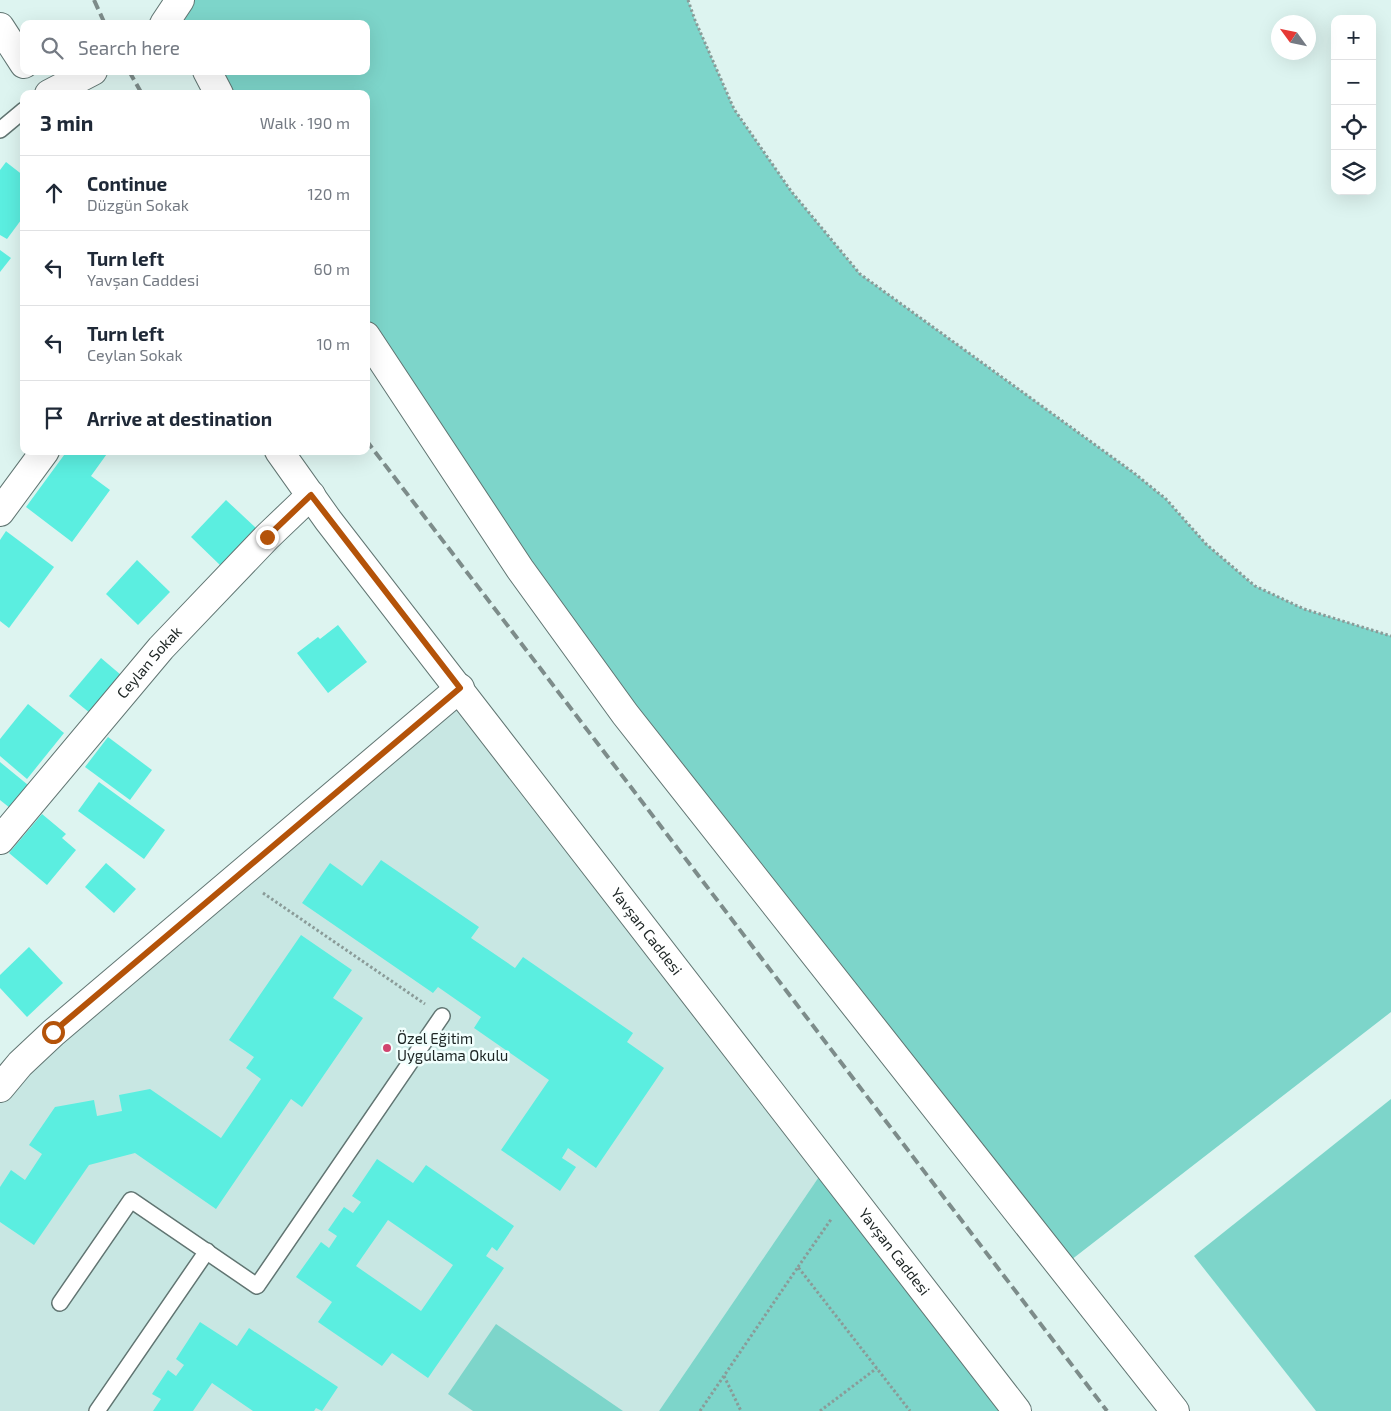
<!DOCTYPE html>
<meta charset="utf-8">
<style>
body{margin:0;font-family:"Exo 2",sans-serif;background:#f2f2f3;color:#1f2937}
.controls{position:absolute;right:15px;top:15px;display:grid;overflow:hidden;border-radius:10px;box-shadow:0 5px 20px #0002}
.controls button{width:45px;height:45px;display:grid;place-items:center;padding:0;border:0;border-bottom:1px solid #e0e1e3;background:#fff;color:#1f2937;font:25px sans-serif}
.compass{position:absolute;left:1271px;top:15px;width:45px;height:45px;border-radius:50%;background:#fff;box-shadow:0 5px 20px #0002;rotate:303deg}
.stop{position:absolute;width:15px;height:15px;margin:-11px;border:4px solid #b45309;border-radius:50%;background:#fff}
.stop.end{background:#b45309;border-color:#fff;box-shadow:0 1px 5px #0008}
.list{margin:0;padding:0;list-style:none}
h2{display:flex;justify-content:space-between;align-items:center;height:65px;margin:0;padding:0 20px;font-size:21px}
h2 small{font-size:16px;font-weight:400;color:#747a83}
.list li{display:grid;grid-template-columns:32px 1fr auto;gap:15px;align-items:center;box-sizing:border-box;height:75px;padding:0 20px;border-top:1px solid #e0e1e3}
.list b{display:block;font-size:19px;white-space:nowrap}
.list p{margin:0;font-size:16px;white-space:nowrap;color:#747a83}
.list em{font-size:16px;font-style:normal;color:#747a83}
.icon{flex:none;width:28px;height:28px;fill:none;stroke:currentColor;stroke-width:2;stroke-linecap:round;stroke-linejoin:round}
.map{position:relative;flex:none;width:1391px;height:1411px;overflow:hidden}
.search{position:absolute;background:#fff;box-shadow:0 5px 20px #0002;left:20px;top:20px;width:350px;height:55px;display:flex;align-items:center;gap:12px;box-sizing:border-box;padding:0 18px;border-radius:10px;color:#747a83;font-size:19px}
.panel{position:absolute;background:#fff;box-shadow:0 5px 20px #0002;left:20px;top:90px;width:350px;height:365px;border-radius:10px}
.map>svg:first-child{display:block}
.built{fill:#c8e7e3}
.green{fill:#7dd5ca}
.building{fill:#5beee0;fill-rule:evenodd}
.lines{fill:none;stroke-linecap:round;stroke-linejoin:round}
.service-casing{stroke:#617572;stroke-width:18}
.minor-casing{stroke:#617572;stroke-width:30}
.tertiary-casing{stroke:#617572;stroke-width:30}
.path{stroke:#8a9b98;stroke-width:3;stroke-dasharray:2.5 2.5;stroke-linecap:butt}
.service{stroke:#fff;stroke-width:15}
.minor{stroke:#fff;stroke-width:28}
.tertiary{stroke:#fff;stroke-width:28}
.rail{stroke:#7d8c8a;stroke-width:4;stroke-dasharray:10 5;stroke-linecap:butt}
.route{stroke:#b45309;stroke-width:6}
.poi-dot{fill:#d1446f;stroke:#f1fffd;stroke-width:2}
.labels{text-anchor:middle;stroke-width:5;stroke-linejoin:round;paint-order:stroke}
.street-label{font-size:15px;fill:#1c2423;stroke:#f1fffd}
.poi-label{font-size:15px;fill:#1c2423;stroke:#f1fffd;text-anchor:start}
</style>
<div class="map">
<svg width="1391" height="1411" viewBox="0 0 1391 1411">
<rect width="100%" height="100%" fill="#ddf4f0"/>
<polygon class="built" points="460,688 827,1165 659,1411 0,1411 0,1088"/>
<g class="green">
<polygon points="180,0 688,0 695,20 734,109 791,191 860,274 1134,473 1166,499 1206,544 1255,586 1304,609 1391,636 1391,1012 1062,1267 625,714 366,336 366,94 219,94 207,71 366,71 366,24 181,24 174,10"/>
<polygon points="1391,1099 1391,1411 1316,1411 1194,1256"/>
<polygon points="827,1165 1017,1411 659,1411"/>
<polygon points="496,1324 623,1411 473,1411 448,1394"/>
</g>
<g class="building">
<polygon points="6,162 24,176 24,216 7,239 0,235 0,170"/>
<polygon points="0,250 11,258 0,272"/>
<polygon points="67,451 109,451 91,476 110,490 72,542 26,507"/>
<polygon points="226,500 257,529 221,566 191,537"/>
<polygon points="6,531 54,567 9,628 0,621 0,540"/>
<polygon points="137,560 170,592 138,625 106,594"/>
<polygon points="338,625 367,662 328,693 297,653 318,637 320,639"/>
<polygon points="101,658 121,675 90,713 69,696"/>
<polygon points="28,704 64,733 27,779 0,756 0,739"/>
<polygon points="108,737 152,770 130,800 85,767"/>
<polygon points="0,762 28,785 10,808 0,800"/>
<polygon points="99,782 165,830 144,859 78,811"/>
<polygon points="42,814 66,834 62,838 76,850 47,885 9,853"/>
<polygon points="381,860 479,927 471,938 515,968 523,957 633,1033 627,1042 664,1068 596,1168 568,1148 562,1158 576,1167 560,1191 501,1150 549,1080 474,1028 481,1017 438,987 433,993 302,903 330,863 362,886"/>
<polygon points="106,863 136,889 114,913 85,887"/>
<polygon points="301,935 352,970 333,998 363,1018 302,1107 291,1099 216,1209 135,1153 89,1165 34,1245 0,1222 0,1187 11,1170 25,1180 42,1154 29,1145 55,1107 94,1100 97,1116 122,1111 119,1095 150,1089 221,1138 261,1079 246,1068 254,1057 229,1040"/>
<polygon points="29,947 63,983 27,1017 0,988 0,975"/>
<path d="M 377,1159 L 413,1183 L 426,1165 L 514,1226 L 497,1251 L 492,1247 L 486,1256 L 504,1268 L 428,1378 L 392,1353 L 382,1366 L 318,1322 L 332,1302 L 296,1277 L 321,1242 L 329,1248 L 337,1236 L 328,1230 L 344,1207 L 353,1213 L 361,1202 L 352,1196 ZM 388,1220 L 453,1265 L 421,1311 L 356,1266 Z"/>
<polygon points="200,1322 237,1346 249,1328 338,1387 322,1411 316,1408 314,1411 253,1411 212,1383 193,1411 153,1411 161,1399 152,1394 168,1370 176,1376 184,1365 176,1359"/>
</g>
<g class="lines">
<g class="service-casing">
<g id="service">
<polyline points="0,130 24,110"/>
<polyline points="60,1303 131,1200 257,1286 442,1016"/>
<polyline points="97,1411 207,1251"/>
</g>
</g>
<g class="minor-casing">
<g id="minor">
<polyline points="207,71 219,94"/>
<polyline points="366,336 520,569 625,714 1175,1411"/>
<polyline points="0,512 45,451"/>
<path id="s1" d="M 0,840 L 161,648 L 267,537 L 311,495"/>
<polyline points="0,1088 20,1064 53,1033 460,688"/>
</g>
</g>
<g class="tertiary-casing">
<g id="tertiary">
<polyline points="164,24 180,0"/>
<polyline points="0,27 24,64"/>
<polyline points="49,94 93,71"/>
<path id="s2" d="M 279,451 L 328,520 L 1017,1411"/>
</g>
</g>
<g class="path">
<polyline points="688,0 695,20 734,109 791,191 860,274 1134,473 1166,499 1206,544 1255,586 1304,609 1391,636"/>
<polyline points="263,893 425,1004"/>
<polyline points="798,1267 832,1218"/>
<polyline points="724,1376 741,1411"/>
<polyline points="700,1411 798,1267 910,1411"/>
<polyline points="820,1411 877,1368"/>
</g>
<use href="#service" class="service"/>
<use href="#minor" class="minor"/>
<use href="#tertiary" class="tertiary"/>
<g class="rail">
<polyline points="94,0 105,24"/>
<polyline points="129,71 142,94"/>
<polyline points="366,440 1107,1411"/>
</g>
</g>
<g class="lines">
<polyline class="route" points="53,1032 460,688 311,495 267,537"/>
</g>
<circle class="poi-dot" cx="387" cy="1048" r="5"/>
<g class="labels">
<g class="street-label">
<text dy="5" stroke="none"><textPath href="#s1" startOffset="232">Ceylan Sokak</textPath></text>
<text dy="5" stroke="none"><textPath href="#s2" startOffset="605">Yavşan Caddesi</textPath></text>
<text dy="5" stroke="none"><textPath href="#s2" startOffset="1010">Yavşan Caddesi</textPath></text>
</g>
<g class="poi-label">
<text x="397" y="1044">Özel Eğitim<tspan x="397" dy="17">Uygulama Okulu</tspan></text>
</g>
</g>
</svg>
<div class="controls">
<button>+</button>
<button>−</button>
<button><svg class="icon" aria-label="locate" viewBox="0 0 24 24"><circle cx="12" cy="12" r="6"/><path d="M12 2v4M12 18v4M2 12h4M18 12h4"/></svg></button>
<button><svg class="icon" aria-label="layers" viewBox="0 0 24 24"><path d="M12 4l9 5-9 5-9-5zM3 14l9 5 9-5"/></svg></button>
</div>
<svg class="compass" viewBox="-18 -18 36 36"><path d="M0-13l5 13h-10z" fill="#e53935"/><path d="M0 13l5-13h-10z" fill="#747a83"/></svg>
<div class="stop" style="left:53px;top:1032px"></div>
<div class="stop end" style="left:267px;top:537px"></div>
<div class="search"><svg class="icon" aria-label="search" viewBox="0 0 24 24"><circle cx="10" cy="10" r="6"/><path d="M15 15l6 6"/></svg>Search here</div>
<section class="panel">
<h2>3 min<small>Walk · 190 m</small></h2>
<ul class="list">
<li><svg class="icon" aria-label="ahead" viewBox="0 0 24 24"><path d="M12 20V5M6 11l6-6 6 6"/></svg><div><b>Continue</b><p>Düzgün Sokak</p></div><em>120 m</em></li>
<li><svg class="icon" aria-label="left" viewBox="0 0 24 24"><path d="M17 20v-9H6M10 6l-5 5 5 5"/></svg><div><b>Turn left</b><p>Yavşan Caddesi</p></div><em>60 m</em></li>
<li><svg class="icon" aria-label="left" viewBox="0 0 24 24"><path d="M17 20v-9H6M10 6l-5 5 5 5"/></svg><div><b>Turn left</b><p>Ceylan Sokak</p></div><em>10 m</em></li>
<li><svg class="icon" aria-label="arrive" viewBox="0 0 24 24"><path d="M6 21V4h12l-3 4 3 4H6"/></svg><div><b>Arrive at destination</b></div></li>
</ul>
</section>
</div>
